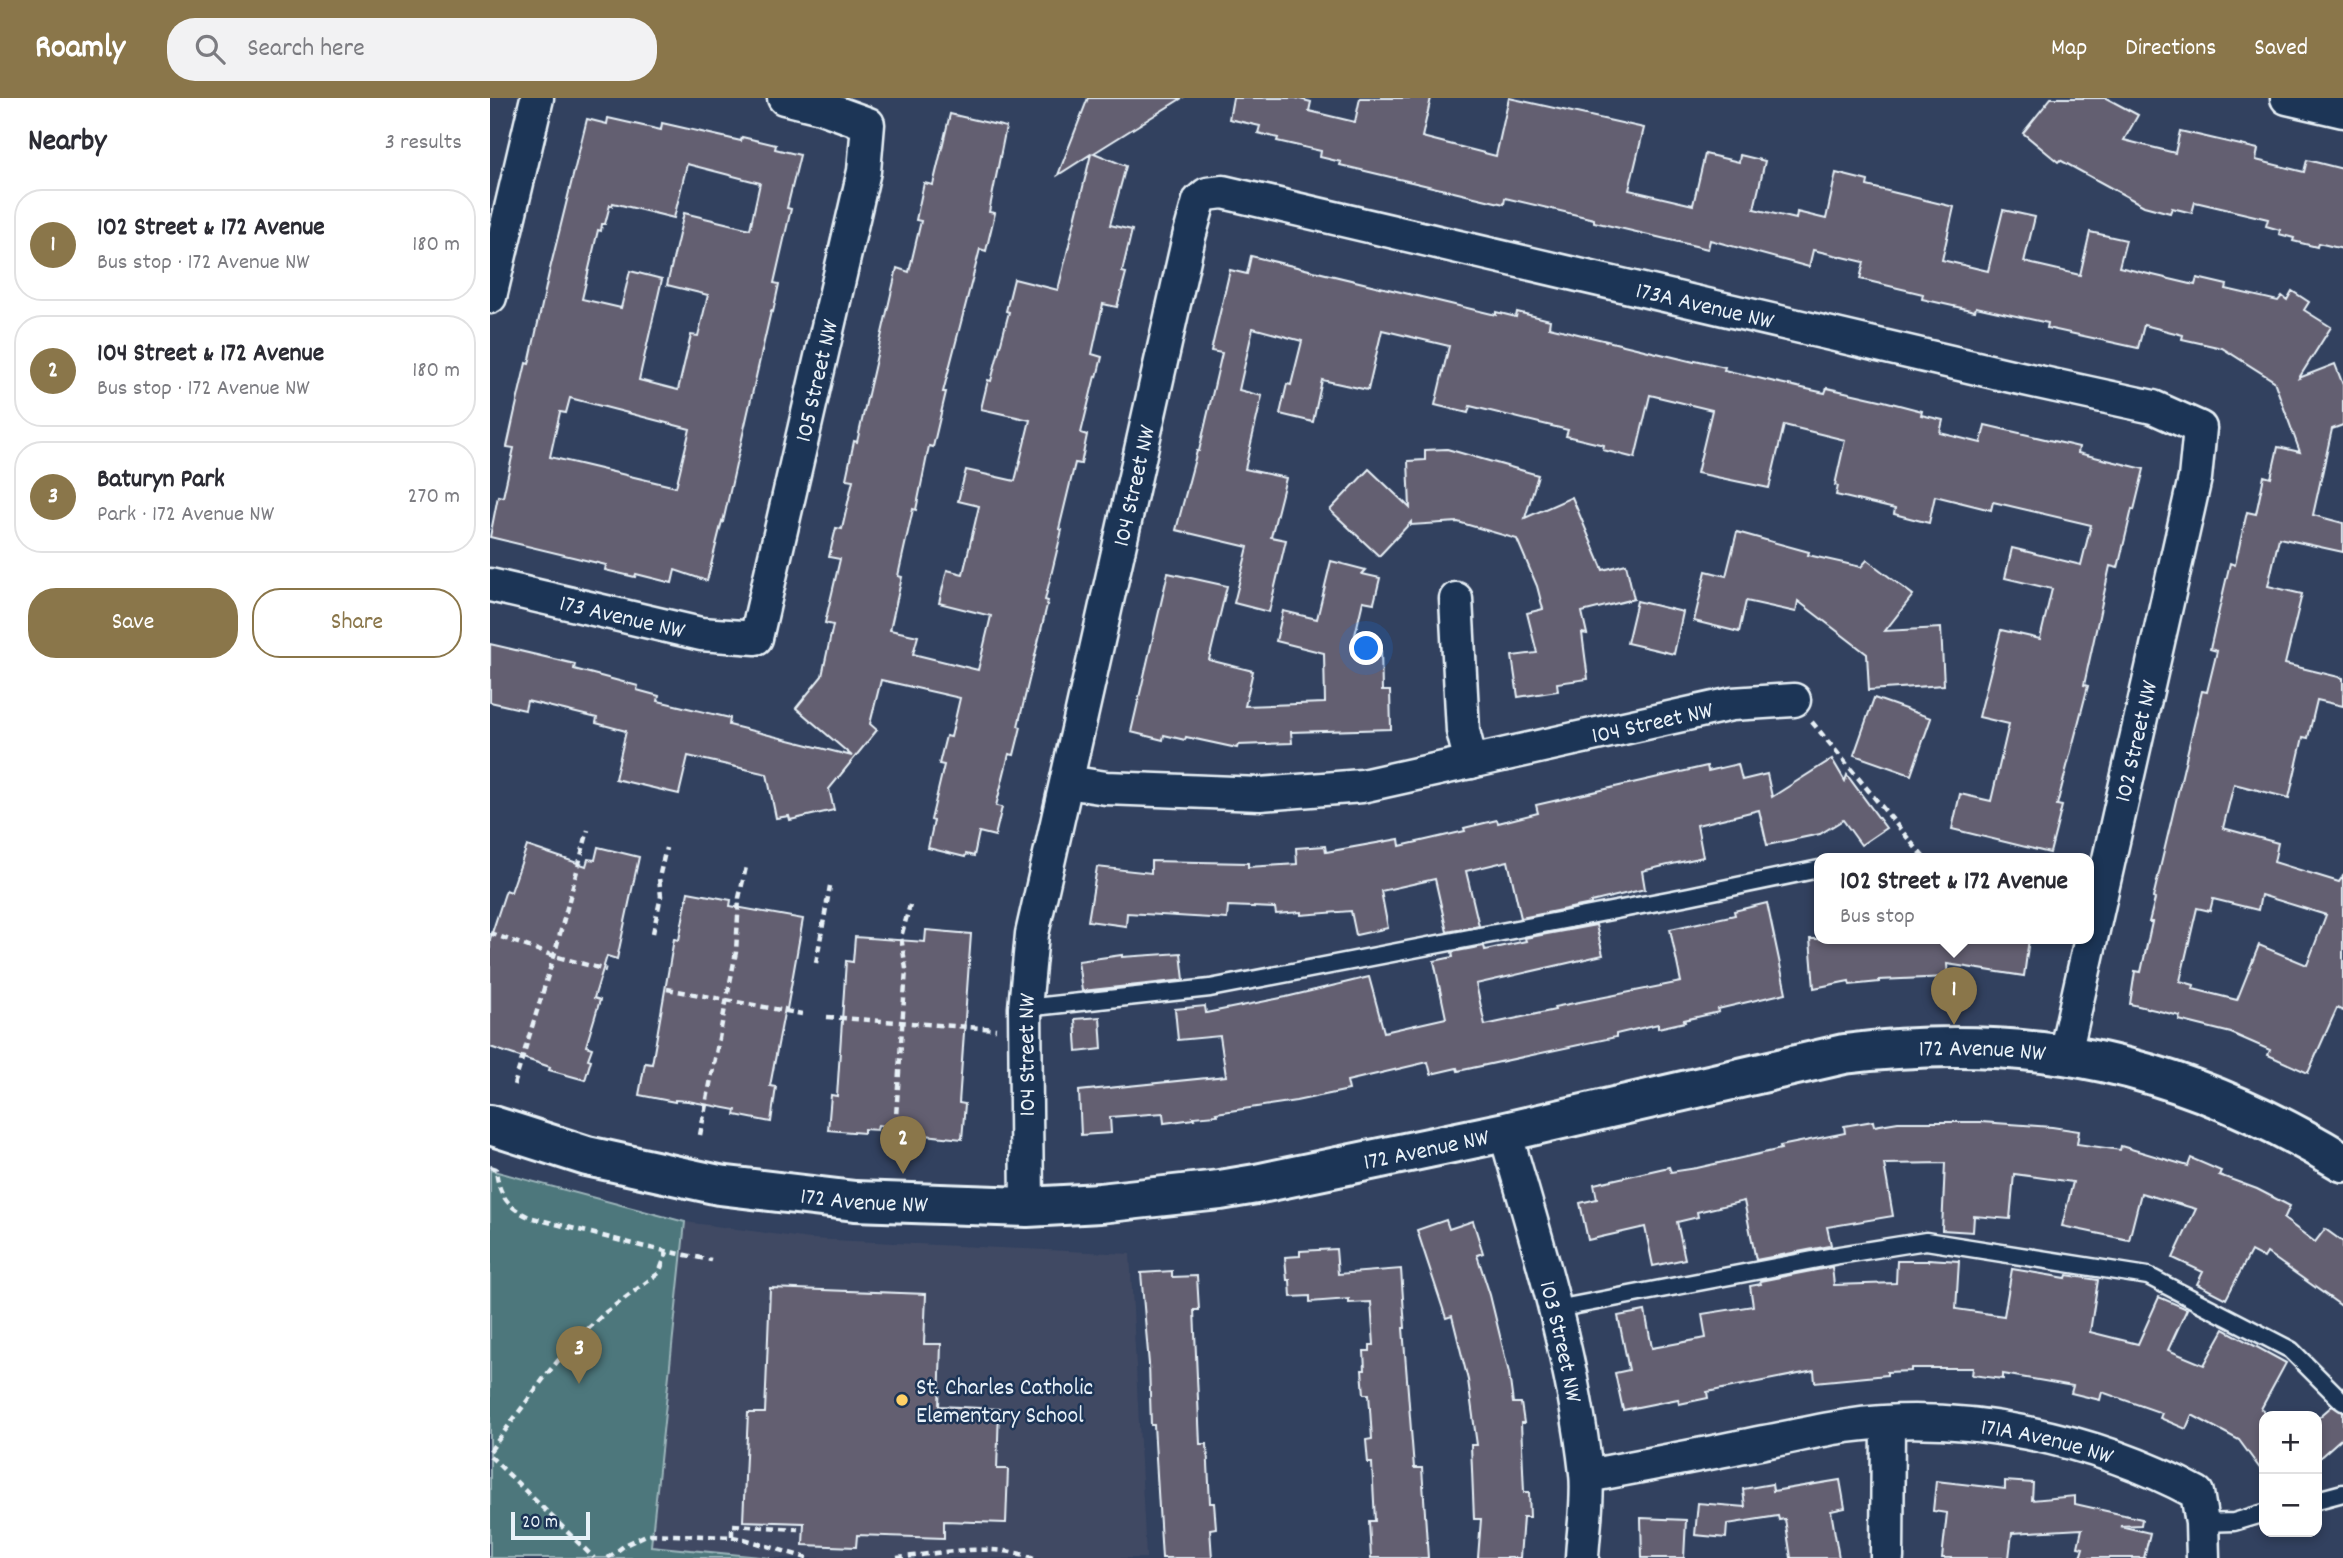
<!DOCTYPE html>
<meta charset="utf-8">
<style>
body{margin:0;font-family:Dekko,sans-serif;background:#f2f2f3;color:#2b2b33}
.controls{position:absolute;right:21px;bottom:21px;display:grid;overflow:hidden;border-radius:14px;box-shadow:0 4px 10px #0003}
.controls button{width:63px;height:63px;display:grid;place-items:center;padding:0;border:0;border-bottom:2px solid #e1e1e2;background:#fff;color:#2b2b33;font:35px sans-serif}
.scale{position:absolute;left:21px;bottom:18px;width:79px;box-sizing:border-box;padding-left:7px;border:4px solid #e8f1f8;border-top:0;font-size:19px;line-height:24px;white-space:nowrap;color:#e8f1f8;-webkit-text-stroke:5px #1d3557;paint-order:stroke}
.you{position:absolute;left:877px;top:551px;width:24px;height:24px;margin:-18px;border:5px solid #fff;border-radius:50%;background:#1a73e8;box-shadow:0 0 0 10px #1a73e833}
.badge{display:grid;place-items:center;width:46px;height:46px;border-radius:50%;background:#8a764a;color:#fff;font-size:23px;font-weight:700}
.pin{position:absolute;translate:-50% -58px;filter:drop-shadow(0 2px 4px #0008)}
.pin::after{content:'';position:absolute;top:37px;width:24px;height:21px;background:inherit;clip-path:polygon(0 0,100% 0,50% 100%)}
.popup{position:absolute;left:1324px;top:755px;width:280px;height:91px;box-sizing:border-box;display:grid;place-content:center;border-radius:14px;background:#fff;filter:drop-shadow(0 2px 5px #0005);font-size:23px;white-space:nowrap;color:#7c7c81}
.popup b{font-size:26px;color:#2b2b33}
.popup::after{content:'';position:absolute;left:50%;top:100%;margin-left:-14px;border:14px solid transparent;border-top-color:#fff}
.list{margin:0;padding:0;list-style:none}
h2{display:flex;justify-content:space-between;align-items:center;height:91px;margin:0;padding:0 28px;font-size:30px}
h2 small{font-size:23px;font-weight:400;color:#7c7c81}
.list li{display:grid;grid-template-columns:46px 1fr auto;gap:21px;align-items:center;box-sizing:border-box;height:112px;margin:0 14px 14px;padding:0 14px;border:2px solid #e1e1e2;border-radius:28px}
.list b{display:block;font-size:26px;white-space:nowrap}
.list p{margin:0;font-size:23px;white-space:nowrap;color:#7c7c81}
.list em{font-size:23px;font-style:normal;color:#7c7c81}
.actions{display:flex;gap:14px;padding:21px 28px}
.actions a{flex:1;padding:16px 0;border:2px solid #8a764a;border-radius:28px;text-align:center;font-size:24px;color:#8a764a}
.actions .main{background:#8a764a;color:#fff}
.icon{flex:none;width:38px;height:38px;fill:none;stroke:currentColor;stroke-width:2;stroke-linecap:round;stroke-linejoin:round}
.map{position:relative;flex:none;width:1853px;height:1460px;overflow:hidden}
header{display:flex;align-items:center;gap:42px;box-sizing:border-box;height:98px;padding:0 35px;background:#8a764a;color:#fff}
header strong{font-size:33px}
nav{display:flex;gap:38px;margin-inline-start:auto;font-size:24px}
.search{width:490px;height:63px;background:#f2f2f3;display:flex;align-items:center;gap:18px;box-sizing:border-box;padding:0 24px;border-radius:28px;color:#7c7c81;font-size:26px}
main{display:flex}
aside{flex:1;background:#fff}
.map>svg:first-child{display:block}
.built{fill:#414a64}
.green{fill:#4e777b;stroke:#9bb4ba;stroke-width:2}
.building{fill:#635e71;stroke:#e8f1f8;stroke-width:2;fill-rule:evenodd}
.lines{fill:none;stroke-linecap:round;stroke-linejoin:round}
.lane-casing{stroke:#e8f1f8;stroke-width:21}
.street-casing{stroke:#e8f1f8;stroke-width:37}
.secondary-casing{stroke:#e8f1f8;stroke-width:44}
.path{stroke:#e8f1f8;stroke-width:4.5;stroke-dasharray:7 5;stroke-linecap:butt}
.lane{stroke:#1d3557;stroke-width:16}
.street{stroke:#1d3557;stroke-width:32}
.secondary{stroke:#1d3557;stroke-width:38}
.poi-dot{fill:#ffd166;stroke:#1d3557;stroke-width:2.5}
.labels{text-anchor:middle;stroke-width:5;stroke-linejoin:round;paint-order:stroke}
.street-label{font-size:24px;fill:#e8f1f8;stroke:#1d3557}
.poi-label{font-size:24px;fill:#e8f1f8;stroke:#1d3557;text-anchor:start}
</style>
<header>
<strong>Roamly</strong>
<div class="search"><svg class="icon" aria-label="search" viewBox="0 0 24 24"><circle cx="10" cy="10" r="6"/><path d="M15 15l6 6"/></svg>Search here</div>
<nav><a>Map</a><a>Directions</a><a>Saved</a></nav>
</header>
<main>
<aside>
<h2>Nearby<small>3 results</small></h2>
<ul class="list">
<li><span class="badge">1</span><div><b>102 Street &amp; 172 Avenue</b><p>Bus stop · 172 Avenue NW</p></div><em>180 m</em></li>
<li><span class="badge">2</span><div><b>104 Street &amp; 172 Avenue</b><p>Bus stop · 172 Avenue NW</p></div><em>180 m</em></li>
<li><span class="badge">3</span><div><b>Baturyn Park</b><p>Park · 172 Avenue NW</p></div><em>270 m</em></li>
</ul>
<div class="actions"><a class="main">Save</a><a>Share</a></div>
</aside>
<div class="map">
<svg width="1853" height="1460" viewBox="0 0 1853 1460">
<rect width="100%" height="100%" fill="#32415f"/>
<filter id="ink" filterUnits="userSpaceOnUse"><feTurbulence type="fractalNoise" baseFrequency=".0143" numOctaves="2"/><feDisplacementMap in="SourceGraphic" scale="14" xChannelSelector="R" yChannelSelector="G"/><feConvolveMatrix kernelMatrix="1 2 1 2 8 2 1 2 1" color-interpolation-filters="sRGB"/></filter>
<g filter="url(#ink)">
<polygon class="built" points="195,1124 320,1141 640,1156 656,1460 280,1460 161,1448"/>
<polygon class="green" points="0,1072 195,1124 161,1448 280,1460 0,1460"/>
<g class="building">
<polygon points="598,0 692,0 604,55 636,68 620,127 642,132 632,174 636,175 627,209 613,206 602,256 612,259 607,279 605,278 591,335 597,337 591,366 585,365 569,431 572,432 555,502 558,503 528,628 531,629 524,657 519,656 506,708 512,709 505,738 489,734 484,758 476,756 475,759 438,750 444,723 441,722 454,667 449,666 456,638 461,639 470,600 391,582 380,626 387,632 339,691 344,712 300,722 299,718 286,720 277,676 198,658 189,696 125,681 136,633 106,625 107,620 37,603 35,612 0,604 0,546 85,566 84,571 148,588 147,592 169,598 168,603 240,620 239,627 362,658 306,610 332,578 343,527 335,525 350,461 339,459 346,430 352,431 363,382 356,381 364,343 367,344 407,170 419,174 431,123 426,122 434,85 443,87 460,16 516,29 499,114 505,115 496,153 490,151 453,294 456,294 443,349 439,348 426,412 423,411 408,478 412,479 400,532 428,538 423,556 488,572 501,518 449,505 457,472 473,476 489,408 468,403 476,372 525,383 540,322 491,311 498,282 501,283 519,214 516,213 524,181 568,192 601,56 568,77"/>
<path d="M 743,0 L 806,0 L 821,4 L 819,13 L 865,24 L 870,0 L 941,0 L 932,39 L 1006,58 L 1019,0 L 1154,30 L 1139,92 L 1203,107 L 1215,56 L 1249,64 L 1250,57 L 1275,63 L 1264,111 L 1306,121 L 1307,114 L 1336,121 L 1346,75 L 1378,83 L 1377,88 L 1464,109 L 1452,162 L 1498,173 L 1513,112 L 1545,119 L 1534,164 L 1590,177 L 1600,134 L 1636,142 L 1629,169 L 1705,187 L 1707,180 L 1737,187 L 1736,191 L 1788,203 L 1792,198 L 1797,202 L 1802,193 L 1819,204 L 1814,212 L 1841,229 L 1809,280 L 1845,266 L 1853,287 L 1853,327 L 1842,331 L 1823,417 L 1853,425 L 1853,454 L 1789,440 L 1778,488 L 1812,496 L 1795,566 L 1853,580 L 1853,608 L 1827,602 L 1818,640 L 1813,639 L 1799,700 L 1744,686 L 1733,730 L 1788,745 L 1784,764 L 1849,784 L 1853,778 L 1853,913 L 1847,910 L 1818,975 L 1778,957 L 1780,952 L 1741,935 L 1689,922 L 1690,918 L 1640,906 L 1645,873 L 1651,874 L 1662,824 L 1659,824 L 1665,801 L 1663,800 L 1712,593 L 1717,594 L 1727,553 L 1720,551 L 1740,465 L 1745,467 L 1757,414 L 1766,416 L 1774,378 L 1781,380 L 1788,349 L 1810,354 L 1784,283 L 1732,250 L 1692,241 L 1693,237 L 1654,227 L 1648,250 L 1557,230 L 1558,225 L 1486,209 L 1485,213 L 1432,201 L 1433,196 L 1370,181 L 1374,164 L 1323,152 L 1319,169 L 1220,142 L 1218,151 L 1104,124 L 1104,121 L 1015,100 L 1014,106 L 850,67 L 851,64 L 830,59 L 831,53 L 787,43 L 788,40 L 768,35 L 770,28 L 739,21 ZM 1771,797 L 1836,817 L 1817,867 L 1769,847 L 1747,902 L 1703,891 L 1704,887 L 1690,883 L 1707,810 L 1720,813 L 1723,801 L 1768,812 Z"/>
<polygon points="1561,0 1616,0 1648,17 1634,42 1685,55 1690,33 1768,51 1766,62 1814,74 1817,62 1853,71 1853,151 1828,145 1827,149 1803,143 1804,140 1789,136 1790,132 1776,128 1778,121 1705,104 1702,115 1682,110 1680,115 1654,108 1570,62 1568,64 1533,35"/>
<path d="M 118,20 L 171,32 L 172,25 L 251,43 L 252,39 L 286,47 L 285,51 L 310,57 L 297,110 L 301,111 L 284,185 L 289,186 L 283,214 L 281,213 L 233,424 L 232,423 L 217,483 L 185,472 L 182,485 L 146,476 L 145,479 L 115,472 L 116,467 L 0,439 L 8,398 L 13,399 L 24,350 L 17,349 L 24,317 L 36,265 L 39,266 L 59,175 L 97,21 L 117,26 ZM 197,66 L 270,85 L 260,131 L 194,115 L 177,187 L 218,197 L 208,238 L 201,237 L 188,292 L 149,282 L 172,181 L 140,173 L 131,210 L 92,201 L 108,132 L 111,133 L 112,126 L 115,126 L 120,107 L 122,108 L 123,105 L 184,120 ZM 80,300 L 200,331 L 186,389 L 60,359 L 70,314 L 76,315 Z"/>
<polygon points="761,158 1006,217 1006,214 1026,219 1027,214 1060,222 1059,229 1204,264 1205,262 1235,269 1234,272 1285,284 1335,295 1337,290 1390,302 1432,313 1431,317 1453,322 1450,335 1491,345 1495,327 1589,349 1588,355 1654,371 1644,412 1642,411 1628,470 1620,468 1594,587 1598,588 1567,707 1572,708 1560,755 1462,731 1470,696 1501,703 1519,626 1489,619 1511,532 1550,541 1562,491 1515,480 1522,450 1591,467 1601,427 1503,404 1501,412 1445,398 1439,425 1404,416 1405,411 1346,397 1348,388 1345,387 1355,342 1294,327 1279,390 1207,375 1222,312 1160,297 1145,360 1113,352 1114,347 1076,338 1078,332 980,308 978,315 945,307 959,248 892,232 878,292 832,282 823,324 790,316 797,286 801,287 812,243 763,230 749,292 772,298 755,371 796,380 781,439 796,442 779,514 744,505 758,449 686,432 707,353 709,353 732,255 721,253 740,172 757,176"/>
<polygon points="957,351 1048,377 1035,420 1082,399 1113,472 1136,466 1144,501 1092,514 1097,536 1092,535 1098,581 1067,585 1068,593 1028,599 1022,558 1047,555 1037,515 1053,511 1047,488 1027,441 968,424 921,427 921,424 889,458 840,412 879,371 920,410 918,363 935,362 935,352"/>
<polygon points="1247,434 1319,454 1318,457 1371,469 1377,462 1423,497 1395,533 1451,530 1454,587 1379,592 1377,556 1308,503 1306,514 1256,503 1249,534 1204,523 1216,473 1236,478"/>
<polygon points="841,463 876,472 872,476 890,480 884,505 873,503 862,550 891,549 892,593 900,593 901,631 801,634 802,645 748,647 747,650 696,639 695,642 674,637 673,642 641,634 678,475 737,488 719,562 763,573 755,608 835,605 834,555 786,543 793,513 827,521"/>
<polygon points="1147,503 1193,514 1184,556 1137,545"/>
<polygon points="1384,600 1441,620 1421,677 1364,657"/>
<polygon points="1342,661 1355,683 1357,677 1396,730 1371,747 1353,722 1330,736 1277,747 1269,712 1207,727 1213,759 1152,773 1155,791 1101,804 1101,806 1031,820 1018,763 976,773 989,828 957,834 945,781 891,793 898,830 866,837 861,813 811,817 811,814 786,816 785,810 738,808 737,821 637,815 636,828 598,823 607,769 661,775 661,763 758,765 758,769 807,766 806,750 835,748 836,754 909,741 910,748 975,733 974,730 1007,722 1008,725 1048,715 1046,707 1217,668 1218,673 1248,666 1252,682 1277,676 1282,699"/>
<polygon points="37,748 96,768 98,761 105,762 108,749 149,759 127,861 117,858 104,900 110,902 96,948 102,950 98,961 101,962 95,982 59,972 60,969 0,949 0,841 16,792 21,794"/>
<polygon points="198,794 241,802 240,808 313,821 297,911 295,910 280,988 286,989 281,1024 245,1017 246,1012 198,1003 185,1002 185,1004 149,997 155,965 162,966 184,841 189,842"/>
<polygon points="1277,805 1296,895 1228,911 1229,914 1194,922 1195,924 1168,930 1168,926 1126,936 1126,939 968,973 967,970 941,976 938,964 857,983 859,992 806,1003 726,1015 727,1017 703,1019 704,1021 674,1025 673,1015 620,1019 621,1035 591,1037 589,993 736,978 730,938 688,942 685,911 715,908 716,915 796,899 879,879 894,934 956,920 944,863 963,859 962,854 994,848 995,852 1036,843 1035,840 1106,827 1113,857 986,886 995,927 1065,912 1064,909 1191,884 1180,831 1245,817 1244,813"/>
<polygon points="436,832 481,836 469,1005 475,1006 472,1041 435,1037 435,1033 388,1027 387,1032 374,1031 374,1035 338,1032 341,997 347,998 356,863 363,864 365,839 435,844"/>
<polygon points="1320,841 1539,841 1534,878 1457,866 1458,879 1389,882 1389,884 1360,887 1359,883 1324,890"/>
<polygon points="691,855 694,882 592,893 588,863 632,857 632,859"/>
<polygon points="610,919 612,951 587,954 585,921"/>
<polygon points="1383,1023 1384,1028 1408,1024 1491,1024 1562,1029 1589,1033 1587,1046 1630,1052 1631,1048 1698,1068 1701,1060 1731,1073 1729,1077 1767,1091 1800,1108 1794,1121 1825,1144 1835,1131 1853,1144 1853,1209 1777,1155 1774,1160 1761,1153 1736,1201 1707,1186 1713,1174 1683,1160 1706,1111 1651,1095 1639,1142 1572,1128 1583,1084 1524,1076 1520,1121 1484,1118 1483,1134 1452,1132 1455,1065 1394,1066 1403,1118 1337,1129 1341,1147 1339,1148 1266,1162 1254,1103 1207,1114 1208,1119 1187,1124 1195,1161 1163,1168 1155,1129 1098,1142 1090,1105 1107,1101 1104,1086 1179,1069 1181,1074 1207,1070 1291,1051 1290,1048 1355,1035 1354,1028"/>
<polygon points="956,1122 959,1131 983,1123 993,1155 987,1157 1000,1197 1019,1275 1023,1305 1031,1305 1034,1325 1031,1325 1034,1394 1039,1394 1040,1419 1033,1419 1030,1460 988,1460 991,1421 984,1421 981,1347 987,1347 978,1282 962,1218 956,1220 927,1132"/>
<polygon points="846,1151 848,1176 911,1171 915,1230 913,1230 924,1370 932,1370 938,1460 881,1460 879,1423 885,1423 882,1365 878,1365 876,1342 882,1341 879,1296 874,1296 872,1272 875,1272 874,1253 880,1253 880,1247 884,1247 881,1204 859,1205 859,1201 820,1204 820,1198 801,1199 800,1182 797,1182 795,1159 810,1158 810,1153"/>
<polygon points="1438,1161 1469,1163 1466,1211 1514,1218 1522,1171 1576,1180 1577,1177 1608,1182 1600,1234 1648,1246 1669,1199 1697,1211 1678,1252 1714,1267 1734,1231 1796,1265 1771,1311 1774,1313 1774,1376 1749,1342 1702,1317 1696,1331 1670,1320 1672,1315 1612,1294 1610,1302 1581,1295 1583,1288 1513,1276 1513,1281 1482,1277 1483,1270 1421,1270 1421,1273 1397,1274 1397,1277 1325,1284 1324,1273 1217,1294 1218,1300 1189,1306 1188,1301 1133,1312 1125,1275 1139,1272 1128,1218 1155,1213 1162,1250 1216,1240 1212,1216 1263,1208 1260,1188 1271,1186 1270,1183 1342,1169 1344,1187 1406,1185 1407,1163 1438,1163"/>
<polygon points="682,1173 682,1179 707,1178 709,1212 704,1212 710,1346 717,1346 720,1405 724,1405 726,1430 720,1431 722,1460 672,1460 664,1327 661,1327 659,1266 651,1175"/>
<polygon points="280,1190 436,1196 434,1246 451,1246 449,1308 509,1311 507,1371 518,1371 516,1425 454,1423 454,1440 367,1437 366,1449 313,1447 314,1425 253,1423 258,1315 275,1315"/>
<polygon points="1842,1308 1853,1314 1853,1339 1827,1362 1827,1321"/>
<polygon points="1350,1382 1355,1410 1341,1413 1349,1460 1301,1460 1295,1421 1289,1422 1288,1418 1237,1426 1236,1440 1205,1437 1208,1405 1255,1409 1253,1391 1282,1386 1283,1393"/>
<polygon points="1446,1383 1515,1391 1515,1383 1543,1385 1542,1402 1585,1398 1585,1406 1652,1421 1651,1427 1630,1428 1660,1435 1654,1460 1590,1460 1593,1450 1588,1449 1592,1431 1522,1435 1519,1460 1452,1460 1457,1415 1443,1413"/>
<polygon points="1151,1420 1196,1422 1194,1460 1152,1460"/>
</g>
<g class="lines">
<g class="lane-casing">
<g id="lane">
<polyline points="535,910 720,890 1199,798 1329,771"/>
<polyline points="1066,1211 1349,1157 1436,1143 1658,1178 1801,1252 1853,1304"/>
<polyline points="1827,1402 1853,1395"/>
<polyline points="1712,1425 1744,1424 1774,1415"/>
</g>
</g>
<g class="street-casing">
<g id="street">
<polyline points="1797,0 1853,13"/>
<polyline points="0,199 47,0"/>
<path id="s1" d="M 0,487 L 211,536 L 266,540 L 374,73 L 378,26 L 331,9 L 294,0"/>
<polyline points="966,501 973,633 981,664"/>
<path id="s2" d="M 577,684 L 616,690 L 770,696 L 872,688 L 1242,606 L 1304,602"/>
<path id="s3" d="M 1015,1034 C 1048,1146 1083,1258 1096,1375 C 1099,1401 1093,1434 1092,1460"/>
<path id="s4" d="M 537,1109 L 535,910 L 542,836 L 699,139 L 709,103 L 717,96 L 733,94 L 1521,278 L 1663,309 L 1710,330 L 1705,380 L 1575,956"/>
<path id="s5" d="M 1097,1378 C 1156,1367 1215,1356 1274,1344 C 1302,1339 1329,1332 1357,1328 C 1471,1311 1607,1341 1707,1395 L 1712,1425 L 1713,1460"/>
<polyline points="1397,1460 1398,1325"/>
</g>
</g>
<g class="secondary-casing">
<g id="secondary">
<path id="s6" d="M 0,1027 L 97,1058 L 229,1087 L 365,1103 L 537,1109 L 610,1105 L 730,1092 L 766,1086 L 1015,1034 L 1354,956 C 1543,933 1690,965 1853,1064"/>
</g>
</g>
<g class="path">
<polyline points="1322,624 1435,761"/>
<polyline points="0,835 64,858 116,872"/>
<polyline points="163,835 171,798 169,780 176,750"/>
<polyline points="326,865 340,788"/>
<polyline points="177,891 312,916"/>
<polyline points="337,919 506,931"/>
<polyline points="24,987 64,858 98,732"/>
<polyline points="210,1037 246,854 249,800 256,769"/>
<polyline points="403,1063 416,871 411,839 420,807"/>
<path d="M 0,1069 L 6,1071 C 8,1095 17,1109 39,1119 L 155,1149 L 221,1162"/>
<polyline points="0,1353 57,1276 83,1245 116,1214 169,1175 177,1154"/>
<polyline points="0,1358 104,1460"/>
<polyline points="242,1439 254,1441 317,1460"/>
<polyline points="118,1460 135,1447 158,1436 242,1439 242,1427 308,1431"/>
<path d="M 407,1460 C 452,1455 500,1444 544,1460"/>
</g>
<use href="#lane" class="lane"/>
<use href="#street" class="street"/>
<use href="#secondary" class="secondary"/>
</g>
</g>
<circle class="poi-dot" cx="412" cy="1302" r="7"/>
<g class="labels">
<g class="street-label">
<text dy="8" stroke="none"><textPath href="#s4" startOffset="1547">173A Avenue NW</textPath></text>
<text dy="8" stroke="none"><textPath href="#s1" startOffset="536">105 Street NW</textPath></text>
<text dy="8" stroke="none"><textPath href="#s4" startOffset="733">104 Street NW</textPath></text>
<text dy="8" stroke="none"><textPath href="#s1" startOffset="136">173 Avenue NW</textPath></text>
<text dy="8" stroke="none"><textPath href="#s2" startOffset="593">104 Street NW</textPath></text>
<text transform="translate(1645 643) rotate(-77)" y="8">102 Street NW</text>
<text dy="8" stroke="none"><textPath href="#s6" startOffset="1517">172 Avenue NW</textPath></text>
<text dy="8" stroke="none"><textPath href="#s4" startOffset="152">104 Street NW</textPath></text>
<text dy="8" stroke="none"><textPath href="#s6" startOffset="950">172 Avenue NW</textPath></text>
<text dy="8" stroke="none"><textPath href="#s6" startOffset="383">172 Avenue NW</textPath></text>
<text dy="8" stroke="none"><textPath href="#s3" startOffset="217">103 Street NW</textPath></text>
<text dy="8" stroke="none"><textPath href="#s5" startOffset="467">171A Avenue NW</textPath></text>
</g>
<g class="poi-label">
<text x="426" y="1296">St. Charles Catholic<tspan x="426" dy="28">Elementary School</tspan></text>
</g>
</g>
</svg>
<div class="controls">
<button>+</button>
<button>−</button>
</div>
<div class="scale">20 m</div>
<div class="you"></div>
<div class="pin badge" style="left:1464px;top:927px">1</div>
<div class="popup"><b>102 Street &amp; 172 Avenue</b>Bus stop</div>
<div class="pin badge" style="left:413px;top:1076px">2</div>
<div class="pin badge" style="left:89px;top:1286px">3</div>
</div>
</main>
